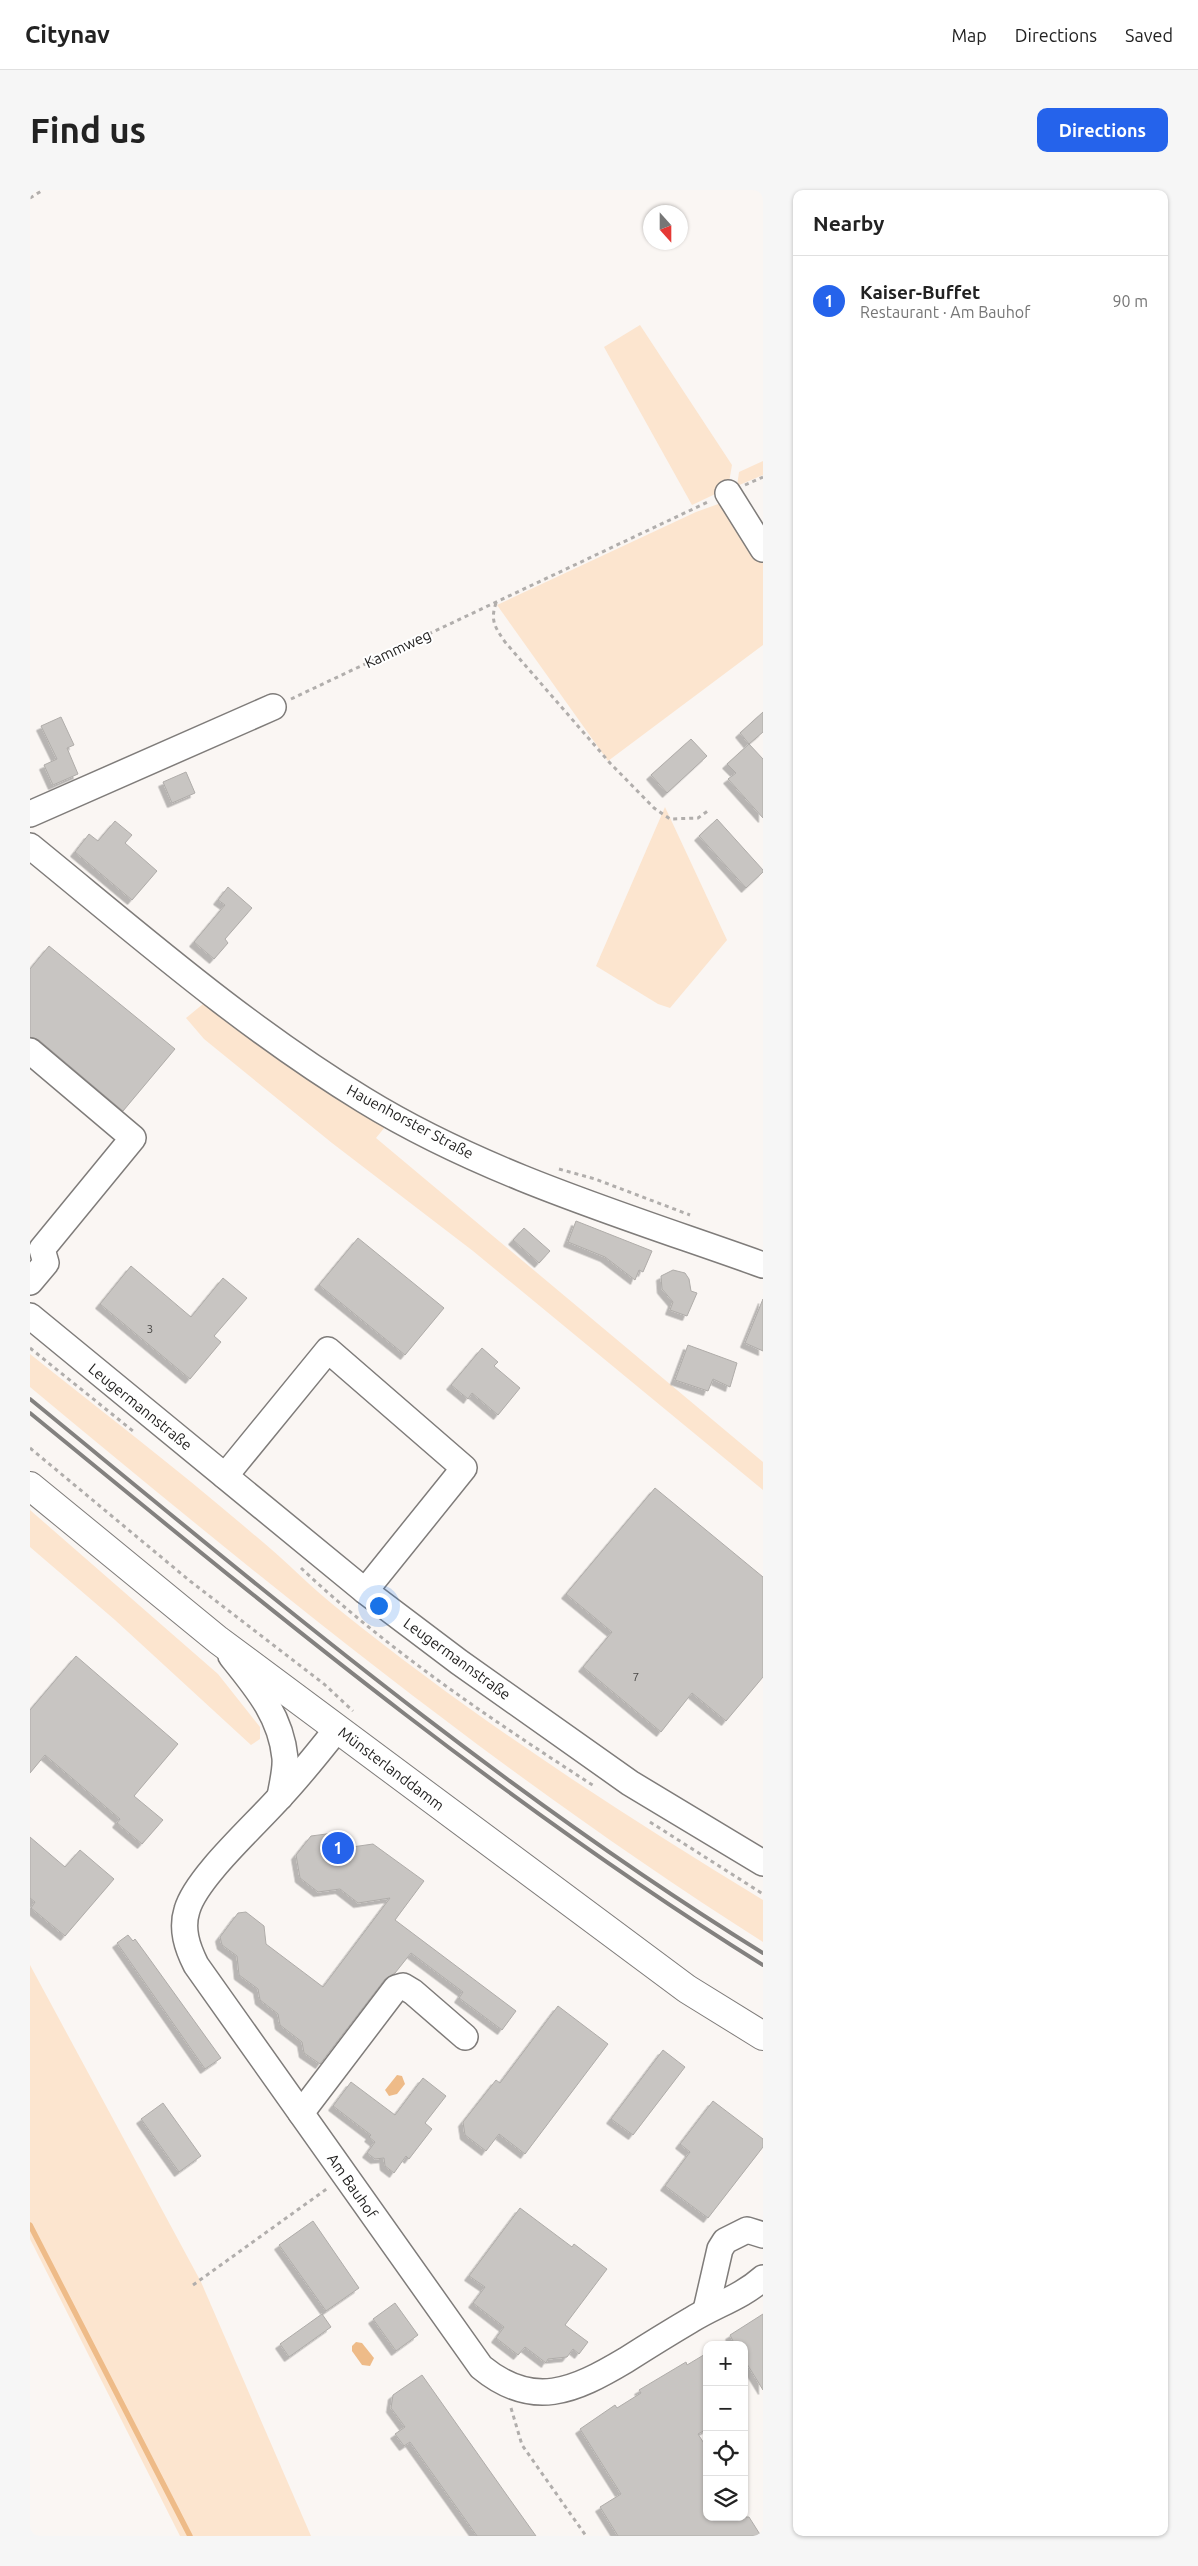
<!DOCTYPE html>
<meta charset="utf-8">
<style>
body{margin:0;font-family:Ubuntu,sans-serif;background:#f6f6f6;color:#222}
.controls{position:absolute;right:15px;bottom:15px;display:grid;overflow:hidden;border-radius:10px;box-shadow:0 1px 4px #0004}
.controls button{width:45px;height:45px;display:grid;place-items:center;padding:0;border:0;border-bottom:1px solid #e0e0e0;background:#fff;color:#222;font:25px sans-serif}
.compass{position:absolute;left:613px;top:15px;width:45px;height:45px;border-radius:50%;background:#fff;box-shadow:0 1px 4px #0004;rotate:159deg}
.you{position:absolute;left:348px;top:1415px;width:18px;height:18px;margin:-12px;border:4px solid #fff;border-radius:50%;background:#1a73e8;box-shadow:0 0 0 8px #1a73e833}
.badge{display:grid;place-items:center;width:32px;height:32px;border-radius:50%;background:#2563eb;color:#fff;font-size:16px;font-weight:700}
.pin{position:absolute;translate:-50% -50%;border:2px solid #fff;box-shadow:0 1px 5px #0006}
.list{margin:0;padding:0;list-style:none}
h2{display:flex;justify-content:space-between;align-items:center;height:65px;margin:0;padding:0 20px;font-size:21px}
h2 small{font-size:16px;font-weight:400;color:#767676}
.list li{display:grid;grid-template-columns:32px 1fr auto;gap:15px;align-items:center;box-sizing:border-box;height:90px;padding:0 20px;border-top:1px solid #e0e0e0}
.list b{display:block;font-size:19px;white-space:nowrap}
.list p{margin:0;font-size:16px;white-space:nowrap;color:#767676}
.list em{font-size:16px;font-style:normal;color:#767676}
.icon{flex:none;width:28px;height:28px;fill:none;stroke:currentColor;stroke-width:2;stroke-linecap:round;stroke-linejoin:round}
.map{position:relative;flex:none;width:733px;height:2346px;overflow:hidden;border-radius:10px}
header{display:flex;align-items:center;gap:30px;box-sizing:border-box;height:70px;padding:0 25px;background:#fff;border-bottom:1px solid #e0e0e0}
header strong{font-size:24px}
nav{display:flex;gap:28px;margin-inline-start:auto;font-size:18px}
.intro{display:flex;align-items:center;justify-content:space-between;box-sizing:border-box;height:120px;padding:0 30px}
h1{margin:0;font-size:35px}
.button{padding:12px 22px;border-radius:10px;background:#2563eb;color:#fff;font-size:18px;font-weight:700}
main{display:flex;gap:30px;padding:0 30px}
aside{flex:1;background:#fff;border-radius:10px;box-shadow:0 1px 4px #0004}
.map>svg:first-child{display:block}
.green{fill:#fce5cf}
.water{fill:#eb8}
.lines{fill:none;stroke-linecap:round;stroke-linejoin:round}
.stream{stroke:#eb8;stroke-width:5.5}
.building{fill:#c8c5c2;stroke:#afaca9;filter:url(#shadow)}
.minor-casing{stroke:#7f7c7a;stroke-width:28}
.major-casing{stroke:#7f7c7a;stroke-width:30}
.path{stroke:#b1aeac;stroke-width:3;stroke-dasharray:4 4;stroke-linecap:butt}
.minor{stroke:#fff;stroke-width:25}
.major{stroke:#fff;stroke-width:28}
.rail{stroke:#83817f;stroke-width:4}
.labels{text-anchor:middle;stroke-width:4;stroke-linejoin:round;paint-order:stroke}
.number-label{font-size:12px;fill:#494846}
.street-label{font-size:15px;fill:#1f1e1d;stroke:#fff}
</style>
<header>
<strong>Citynav</strong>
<nav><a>Map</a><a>Directions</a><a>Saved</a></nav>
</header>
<div class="intro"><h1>Find us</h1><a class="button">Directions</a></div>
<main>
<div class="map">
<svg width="733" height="2346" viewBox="0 0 733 2346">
<defs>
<filter id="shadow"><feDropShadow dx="-4.5" dy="4.5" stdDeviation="0" flood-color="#0004"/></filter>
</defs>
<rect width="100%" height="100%" fill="#faf6f3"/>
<g class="green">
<polygon points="610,135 702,275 698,298 662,315 574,157"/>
<polygon points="733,271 733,285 707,296 709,282"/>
<polygon points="691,313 733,365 733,455 578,571 467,415 666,322"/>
<polygon points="635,617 697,750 640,818 628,814 566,776"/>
<polygon points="173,814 355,937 346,948 733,1272 733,1300 443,1061 302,953 174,849 156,828"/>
<path d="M 0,1164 C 74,1223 150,1281 222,1343 C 253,1368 280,1397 312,1422 C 444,1528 588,1622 733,1710 L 733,1752 C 473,1587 236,1393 0,1197 Z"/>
<polygon points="0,1320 188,1484 230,1537 230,1549 221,1555 85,1430 0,1357"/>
<polygon points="0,1775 171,2092 281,2346 150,2346 0,2049"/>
</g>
<g class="water">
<polygon points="367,1885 372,1886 375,1894 367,1904 359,1906 355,1900"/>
<polygon points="326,2152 332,2153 344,2168 340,2176 332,2175 322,2161 322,2156"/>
</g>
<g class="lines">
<polyline class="stream" points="0,2035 160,2346"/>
</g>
<g class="building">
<polygon points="733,522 733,542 719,554 710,543"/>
<polygon points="31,527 44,555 37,558 48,584 23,595 14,575 27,569 11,536"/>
<polygon points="661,549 677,566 637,603 621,585"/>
<polygon points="719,554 733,569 733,628 698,589 706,583 697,574"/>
<polygon points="156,582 165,603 142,613 133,592"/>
<polygon points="687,629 733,680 733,682 716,698 669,646"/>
<polygon points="85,631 102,645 95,653 127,681 102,710 45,662 59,644 68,651"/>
<polygon points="198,697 222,718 195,749 198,753 184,769 164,752 195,715 188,710"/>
<polygon points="19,756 145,859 93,921 9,850 0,847 0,779"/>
<polygon points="546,1031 622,1061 613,1082 609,1080 605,1090 575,1067 538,1052"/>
<polygon points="494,1038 520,1061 509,1073 483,1050"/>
<polygon points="328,1048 414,1118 375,1165 289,1095"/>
<polygon points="101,1076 161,1127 193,1088 217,1108 184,1146 191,1152 160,1189 70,1114"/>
<polygon points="643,1080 655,1083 659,1089 661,1101 667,1103 657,1126 640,1120 643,1112 632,1099 631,1086"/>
<polygon points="733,1109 733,1161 715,1153"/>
<polygon points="658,1155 707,1173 700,1197 683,1189 678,1201 645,1190"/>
<polygon points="452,1158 468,1172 464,1176 490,1198 468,1225 442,1203 438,1209 421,1195"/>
<polygon points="625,1298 733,1387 733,1487 696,1531 662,1503 631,1542 553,1477 582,1442 536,1404"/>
<polygon points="46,1466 148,1554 104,1606 133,1630 112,1654 87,1633 90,1629 15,1565 0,1583 0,1520"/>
<polygon points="304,1643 322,1657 343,1654 394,1691 365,1730 486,1821 472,1840 429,1808 433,1802 381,1763 365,1783 355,1789 290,1874 274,1863 272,1852 250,1835 248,1824 230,1810 228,1799 209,1785 207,1766 192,1755 190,1747 208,1723 216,1722 234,1736 236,1754 293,1797 360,1708 328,1713 310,1699 288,1702 270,1688 266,1665 281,1646"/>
<polygon points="0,1647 35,1677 50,1660 84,1689 35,1746 1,1718 5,1712 0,1708"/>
<polygon points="98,1745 103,1751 105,1749 116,1764 191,1868 175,1879 87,1753"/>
<polygon points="528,1816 578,1854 495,1964 469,1944 456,1961 435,1945 433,1932 466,1890 470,1893"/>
<polygon points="633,1860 655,1877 603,1945 581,1929"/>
<polygon points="393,1888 416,1906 395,1933 402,1939 379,1969 376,1966 364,1983 355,1976 354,1968 345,1969 337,1963 345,1952 339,1947 341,1945 303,1916 321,1892 365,1925"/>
<polygon points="683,1911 733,1949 733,1957 678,2028 635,1996 660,1962 650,1954"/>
<polygon points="133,1913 171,1966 149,1982 111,1929"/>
<polygon points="490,2018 542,2057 544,2054 577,2079 535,2135 558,2152 549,2164 543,2159 537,2167 518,2169 516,2173 495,2157 488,2165 466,2148 474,2137 443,2113 455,2097 439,2086"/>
<polygon points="283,2031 329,2098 296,2121 249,2055"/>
<polygon points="365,2113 388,2145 366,2161 343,2129"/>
<polygon points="292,2124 301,2137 259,2167 250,2154"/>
<polygon points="733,2124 733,2200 714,2169 714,2155 705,2155 700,2145"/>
<polygon points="677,2163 677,2239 668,2244 677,2258 677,2327 719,2327 731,2346 588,2346 570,2317 591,2304 550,2239 585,2215 587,2218 611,2203 609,2200 656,2172 657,2175"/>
<polygon points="392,2185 481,2311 506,2346 447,2346 380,2252 374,2256 365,2244 375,2237 361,2218 363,2205"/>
</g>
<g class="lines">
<g class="minor-casing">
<g id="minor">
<polyline points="698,303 733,359"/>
<polyline points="0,624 243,517"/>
<path d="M 0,656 C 108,744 214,837 334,910 C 456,985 599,1027 733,1075"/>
<polyline points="0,861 103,948 12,1059 16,1073 0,1092"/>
<polyline points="0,1126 335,1401 429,1472 600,1593 733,1673"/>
<polyline points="195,1286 298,1160 434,1278 335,1401"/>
<path d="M 201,1466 C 226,1497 251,1526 255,1568 C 256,1580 252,1594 250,1607"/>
<path d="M 307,1539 C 288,1563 269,1587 248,1609 C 224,1636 166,1688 157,1720 C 151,1739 157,1757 166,1775 L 451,2177 C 503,2220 544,2201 596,2170 C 618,2156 639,2143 661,2130 C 685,2115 712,2107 733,2088"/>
<polyline points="271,1923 366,1798 373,1796 383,1802 435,1847"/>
<polyline points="676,2120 690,2059 695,2051 717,2040 733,2045"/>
</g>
</g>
<g class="major-casing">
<polyline id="major" points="0,1296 188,1450 657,1799 733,1846"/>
</g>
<g class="path">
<polyline points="0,8 13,0"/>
<polyline points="715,295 733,287"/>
<path d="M 466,413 C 460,431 465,437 475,452 L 580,573 L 624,618 L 640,629 L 668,628 L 679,620"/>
<polyline points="261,509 680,311"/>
<polyline points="529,979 565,989 660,1025"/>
<polyline points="0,1158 103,1241"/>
<polyline points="0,1258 160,1391 294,1494 323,1521"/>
<path d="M 271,1378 C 359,1461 462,1530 564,1596"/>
<polyline points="620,1632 733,1704"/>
<polyline points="163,2095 298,1998"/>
<polyline points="481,2218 492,2255 556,2346"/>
</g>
<use href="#minor" class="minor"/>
<use href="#major" class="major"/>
<g class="rail">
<path d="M 0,1209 C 237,1403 472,1602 733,1763"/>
<path d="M 0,1223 C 237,1417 473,1613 733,1775"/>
</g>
</g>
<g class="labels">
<g class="number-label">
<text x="120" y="1143">3</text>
<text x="606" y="1491">7</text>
</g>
<g class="street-label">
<text transform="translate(368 459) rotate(-25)" y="5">Kammweg</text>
<text transform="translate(380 932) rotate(28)" y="5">Hauenhorster Straße</text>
<text transform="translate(110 1217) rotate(39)" y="5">Leugermannstraße</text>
<text transform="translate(427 1469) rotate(36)" y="5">Leugermannstraße</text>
<text transform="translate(361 1579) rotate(37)" y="5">Münsterlanddamm</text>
<text transform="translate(322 1996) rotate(55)" y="5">Am Bauhof</text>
</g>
</g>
</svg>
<div class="controls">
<button>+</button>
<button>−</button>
<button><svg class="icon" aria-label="locate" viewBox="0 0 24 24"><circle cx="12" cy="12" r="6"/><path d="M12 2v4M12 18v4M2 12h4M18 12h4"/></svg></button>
<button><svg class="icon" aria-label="layers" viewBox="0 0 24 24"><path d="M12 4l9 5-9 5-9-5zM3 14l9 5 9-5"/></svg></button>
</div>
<svg class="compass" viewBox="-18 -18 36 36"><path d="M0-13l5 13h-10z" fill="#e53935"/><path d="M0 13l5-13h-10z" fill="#767676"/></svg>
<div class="you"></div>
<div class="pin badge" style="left:308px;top:1658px">1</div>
</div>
<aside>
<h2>Nearby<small></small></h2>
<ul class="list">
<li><span class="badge">1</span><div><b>Kaiser-Buffet</b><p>Restaurant · Am Bauhof</p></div><em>90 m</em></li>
</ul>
</aside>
</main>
